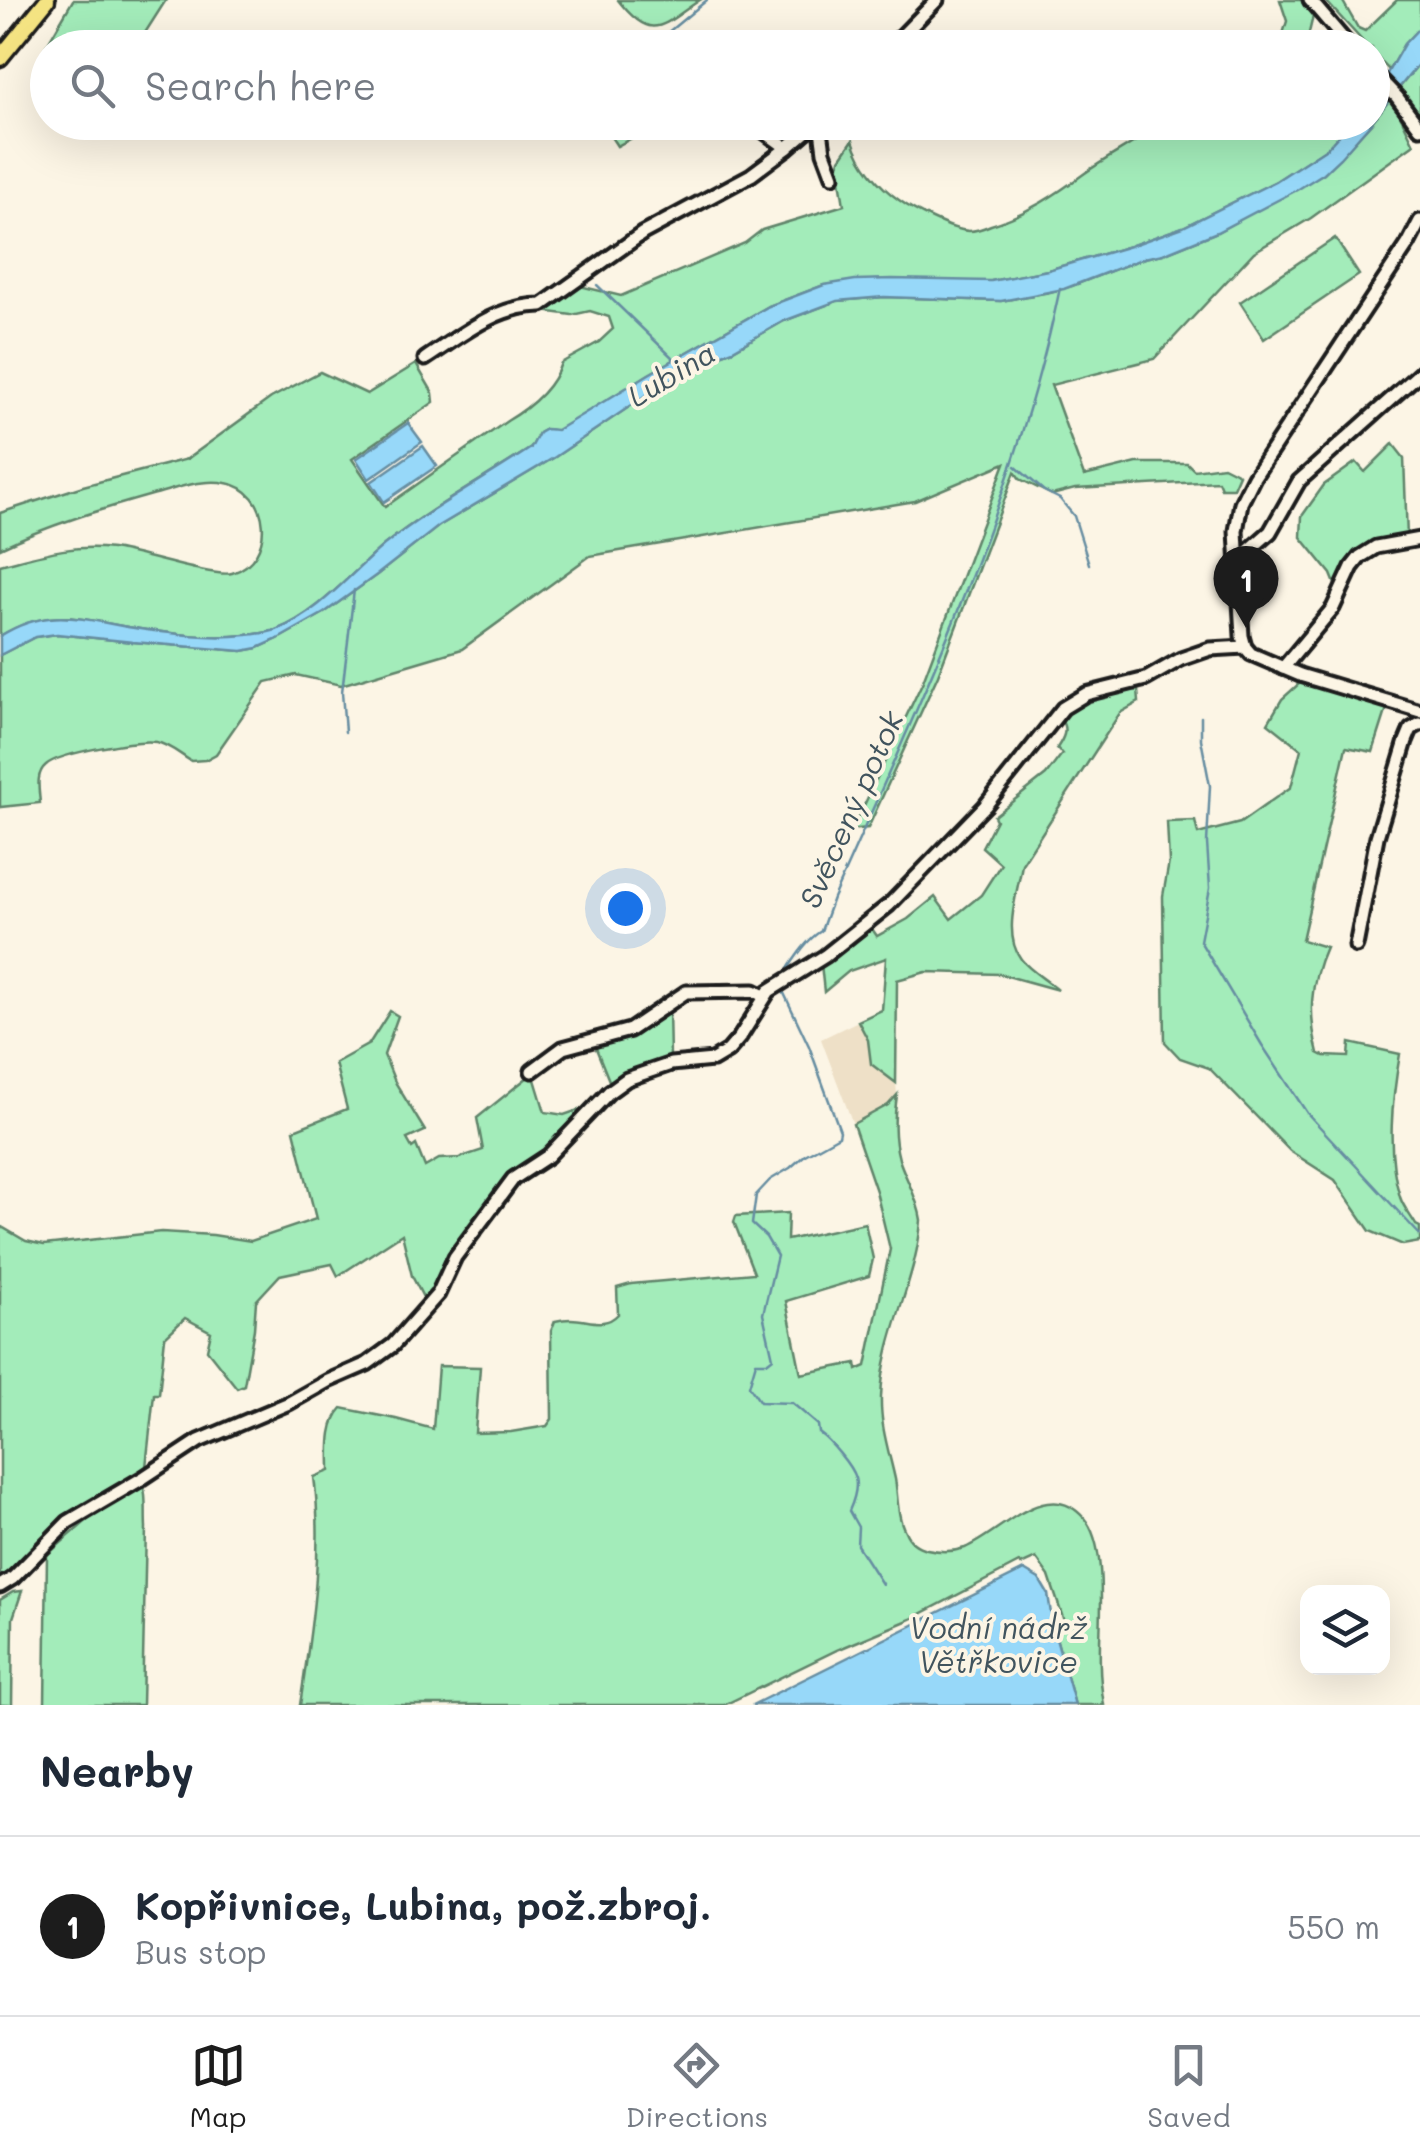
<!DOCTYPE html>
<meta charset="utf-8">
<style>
body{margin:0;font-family:Mali,sans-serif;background:#f6f6f7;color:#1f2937}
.controls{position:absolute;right:30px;bottom:30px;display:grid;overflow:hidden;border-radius:20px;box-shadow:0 10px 40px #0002}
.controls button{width:90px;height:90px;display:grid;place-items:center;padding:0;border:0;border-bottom:2px solid #e0e1e3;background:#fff;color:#1f2937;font:50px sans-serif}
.you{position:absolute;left:625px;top:908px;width:35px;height:35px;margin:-25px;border:8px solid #fff;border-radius:50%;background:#1a73e8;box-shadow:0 0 0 15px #1a73e833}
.badge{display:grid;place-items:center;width:65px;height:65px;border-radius:50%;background:#1c1c1c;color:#fff;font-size:32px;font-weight:700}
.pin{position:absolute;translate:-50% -82px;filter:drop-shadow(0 2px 5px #0008)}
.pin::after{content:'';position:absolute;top:52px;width:35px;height:30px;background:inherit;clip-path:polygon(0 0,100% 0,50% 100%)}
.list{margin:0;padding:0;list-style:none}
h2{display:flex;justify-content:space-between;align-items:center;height:130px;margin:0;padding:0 40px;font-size:42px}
h2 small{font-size:32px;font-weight:400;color:#747a83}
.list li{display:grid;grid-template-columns:65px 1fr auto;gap:30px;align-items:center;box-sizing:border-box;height:180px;padding:0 40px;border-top:2px solid #e0e1e3}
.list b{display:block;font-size:38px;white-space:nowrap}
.list p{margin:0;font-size:32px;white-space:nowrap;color:#747a83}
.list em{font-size:32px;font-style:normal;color:#747a83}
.icon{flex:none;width:55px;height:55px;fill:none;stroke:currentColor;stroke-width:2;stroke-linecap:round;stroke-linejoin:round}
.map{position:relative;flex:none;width:1420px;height:1705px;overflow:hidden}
.search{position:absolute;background:#fff;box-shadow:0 10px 40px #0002;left:30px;right:30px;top:30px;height:110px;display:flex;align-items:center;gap:25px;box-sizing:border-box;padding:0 35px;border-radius:55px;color:#747a83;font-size:38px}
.sheet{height:310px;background:#fff}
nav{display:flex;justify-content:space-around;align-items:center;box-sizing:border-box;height:140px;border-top:2px solid #e0e1e3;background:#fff;font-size:28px;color:#747a83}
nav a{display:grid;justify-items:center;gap:5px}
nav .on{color:#1c1c1c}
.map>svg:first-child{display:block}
.built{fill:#eee0c7}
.green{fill:#a3ecba;stroke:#60846b;stroke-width:2.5}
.water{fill:#97d8f9;stroke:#668da1;stroke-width:2.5}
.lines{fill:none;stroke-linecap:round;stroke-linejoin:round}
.stream{stroke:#668da1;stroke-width:2.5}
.minor-casing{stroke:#1c1c1c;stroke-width:19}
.major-casing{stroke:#1c1c1c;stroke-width:21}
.minor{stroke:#fcf5e5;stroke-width:11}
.major{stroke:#f4e382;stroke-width:14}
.labels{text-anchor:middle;stroke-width:8;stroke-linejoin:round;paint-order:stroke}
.water-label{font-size:30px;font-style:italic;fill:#41545e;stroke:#fcf5e5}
</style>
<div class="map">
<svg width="1420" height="1705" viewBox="0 0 1420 1705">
<rect width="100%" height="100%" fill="#fcf5e5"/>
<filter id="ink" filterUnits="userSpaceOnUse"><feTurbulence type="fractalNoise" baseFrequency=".01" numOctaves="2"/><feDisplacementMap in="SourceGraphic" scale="20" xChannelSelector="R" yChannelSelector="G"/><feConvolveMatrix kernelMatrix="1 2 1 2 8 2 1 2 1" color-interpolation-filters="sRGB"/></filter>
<g filter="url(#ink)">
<polygon class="built" points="858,1021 869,1040 871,1064 896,1083 897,1095 888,1105 853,1124 821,1039"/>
<g class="green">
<polygon points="73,0 166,0 136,47 48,48 47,56 42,53"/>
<path d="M 618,0 L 700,0 C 663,24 653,45 618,0 Z"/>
<polygon points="1280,0 1303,0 1314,12 1308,37 1319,47 1279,47 1287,21"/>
<polygon points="1325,0 1342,0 1358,28 1365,31 1397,0 1420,0 1420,27 1404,44 1389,70 1373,53 1372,48 1368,47"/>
<path d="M 1420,62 L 1420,114 L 1404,98 L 1396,107 L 1414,144 L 1311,218 L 1254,252 L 1154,359 L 1051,385 L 1084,476 L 1137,463 L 1187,463 L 1194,470 L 1223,466 L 1239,474 L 1233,488 L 1221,488 L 1218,481 L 1075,489 L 1052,495 L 1020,479 L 1015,472 L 938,675 L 868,828 L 838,831 L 859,816 L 923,681 L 1005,463 L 915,501 L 590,556 L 462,649 L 341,685 L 296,675 L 266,682 L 216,754 L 205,760 L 191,761 C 179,754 170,745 156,742 C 139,739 59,753 46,765 C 35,774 39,790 40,803 L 0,807 L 0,655 L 35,637 L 57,634 L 133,642 L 242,651 L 258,648 L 278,639 L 324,613 L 378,574 L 439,526 L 555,457 L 666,382 L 700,363 L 733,350 L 784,321 L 837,301 L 884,297 L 1001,301 L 1050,292 L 1072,286 L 1144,258 L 1163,254 L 1217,232 L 1324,173 L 1372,122 Z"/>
<polygon points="602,123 660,123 617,146"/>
<path d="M 1162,123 L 1350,123 L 1329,147 L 1276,181 L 1183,227 L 1130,246 L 1048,270 L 991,281 L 824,285 L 769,306 L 649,374 L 557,431 L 546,429 L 539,433 L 531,448 C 483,479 428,510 384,545 C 351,573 318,614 276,630 C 268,633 256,634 246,635 C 210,639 175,634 140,629 C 84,621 53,604 0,636 L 0,565 C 39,555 71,544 112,549 C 136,552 215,578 232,573 C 276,559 272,490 226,483 C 202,478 175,489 152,495 C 99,510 49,525 0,548 L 0,513 L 83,486 L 187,459 L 271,398 L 320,372 L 367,394 L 416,364 L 433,393 L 434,402 L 352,459 L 385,507 L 507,421 C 529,408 553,388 561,363 L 599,342 L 613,329 L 609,317 L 590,311 L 572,315 L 542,311 L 580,286 L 621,296 L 745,243 L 762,230 L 844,205 L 840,180 L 837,176 L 840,159 L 853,140 C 860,164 879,186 899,200 C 914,211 951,230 969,231 C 977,231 984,228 991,225 C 1027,214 1055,195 1085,173 C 1110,155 1138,142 1162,123 Z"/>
<polygon points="1335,238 1359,275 1264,339 1240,302"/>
<polygon points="1393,444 1404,458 1407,538 1376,543 1348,561 1337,589 1331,574 1301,537 1302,516 1324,485 1356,462 1365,472"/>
<path d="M 1301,682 L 1388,705 L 1373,752 L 1346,747 L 1302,940 L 1326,947 C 1310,983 1308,1015 1318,1053 L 1324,1056 L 1349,1057 L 1350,1043 L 1400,1054 C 1392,1099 1386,1153 1400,1197 C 1403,1207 1411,1216 1416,1225 L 1420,1227 L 1420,1242 L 1403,1245 L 1370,1231 L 1335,1180 L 1290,1151 L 1209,1068 L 1180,1058 L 1165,1042 L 1163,896 L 1169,862 L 1167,822 L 1195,821 L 1198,834 L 1240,823 L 1291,787 L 1301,749 L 1268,723 L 1282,699 Z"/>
<path d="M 1138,690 L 1139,702 L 1120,713 L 1022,864 C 1018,892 1002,934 1021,959 C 1030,971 1047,980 1058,990 L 1000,974 L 926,972 L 897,980 L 896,1083 L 871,1064 L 868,1040 L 858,1021 L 882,1010 L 886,958 L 849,971 L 824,992 L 821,964 L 870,926 L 877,936 L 908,919 L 935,897 L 951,919 L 981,895 L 1001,864 L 982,847 L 996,820 L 994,816 L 1046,775 L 1062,754 L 1057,748 C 1063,739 1069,729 1060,719 C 1083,697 1107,693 1138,690 Z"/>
<polygon points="669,1007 670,1058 610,1083 593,1041"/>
<polygon points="390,1011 398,1016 384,1055 395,1082 425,1131 407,1139 412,1148 416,1145 425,1167 439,1159 459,1158 483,1150 477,1118 533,1073 545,1112 564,1115 584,1108 546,1153 510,1171 427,1305 412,1276 402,1234 338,1276 332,1264 280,1275 256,1301 254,1329 244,1385 237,1388 207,1350 211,1332 185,1318 165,1337 159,1394 154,1394 146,1467 65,1521 55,1524 51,1533 0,1578 0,1226 26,1241 44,1245 161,1232 213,1235 251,1241 316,1219 294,1130 347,1109 335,1063 369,1044"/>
<path d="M 897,1095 C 894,1117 893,1137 899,1159 C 906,1180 918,1198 921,1220 C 917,1280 883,1336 881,1397 C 880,1425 889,1452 895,1479 C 898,1495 897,1517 905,1531 C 909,1541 917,1547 927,1549 C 940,1552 953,1552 965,1548 C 1001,1533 1047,1475 1084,1518 C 1110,1548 1098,1629 1100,1667 C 1100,1680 1102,1692 1104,1705 L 1075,1705 L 1054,1630 L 1066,1627 L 1049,1576 L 1036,1558 L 1021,1565 L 1019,1563 L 911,1619 L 837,1650 L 724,1705 L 300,1705 C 311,1631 324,1552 314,1477 L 330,1471 C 330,1451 327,1424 342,1408 L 396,1419 L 433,1429 L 438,1366 L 480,1367 L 475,1433 L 511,1432 L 547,1426 L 552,1419 L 551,1331 L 555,1321 C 559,1320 566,1319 571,1319 C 589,1319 604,1329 618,1314 L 617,1288 L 631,1284 L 754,1273 L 734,1222 L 736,1216 L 788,1213 L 787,1240 L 865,1223 L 873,1259 L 869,1276 L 786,1301 L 801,1374 L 856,1363 L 857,1370 L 866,1366 L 890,1249 L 876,1191 L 853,1124 L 888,1105 Z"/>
<path d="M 143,1485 C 147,1495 145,1515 146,1527 L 142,1705 L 45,1705 L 47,1555 L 91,1517 Z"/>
<polygon points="22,1591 13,1618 12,1705 0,1705 0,1600 13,1592"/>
</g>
<g class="water">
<polygon points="1420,27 1420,62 1373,120 1373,98 1404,44"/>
<path d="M 1350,123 L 1371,123 L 1340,158 L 1324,173 L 1297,190 L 1217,232 L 1163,254 L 1144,258 L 1064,289 L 1001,301 L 884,297 L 837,301 L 784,321 L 733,350 L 700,363 L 666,382 L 555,457 L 439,526 L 378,574 L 324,613 L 278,639 L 258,648 L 242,651 L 133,642 L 57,634 L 35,637 L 0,655 L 0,636 C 50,604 86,621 140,629 C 175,634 210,639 246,635 C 256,634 268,633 276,630 C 318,614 351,573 384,545 C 428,510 483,480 531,448 L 539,433 L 546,429 L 557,430 L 649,374 L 769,306 L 824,285 L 855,280 L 892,279 L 991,281 L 1048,270 L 1130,246 L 1183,227 L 1276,181 L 1328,147 Z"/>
<polygon points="408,423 422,442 369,479 356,459"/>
<polygon points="423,446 437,466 384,502 371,482"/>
<polygon points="1024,1570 1039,1579 1048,1594 1053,1627 1075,1705 752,1705"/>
</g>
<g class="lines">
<g class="stream">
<polyline points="649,48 707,0"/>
<polyline points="597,285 675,360"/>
<polyline points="1015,466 1044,491 1060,499 1074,516 1089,564"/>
<polyline points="1201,717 1201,739 1210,786 1207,843 1210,888 1200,941 1262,1045 1307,1113 1420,1235"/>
<polyline points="345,732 342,692 354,590"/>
<path d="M 783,976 C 794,960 805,941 821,931 L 833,898 C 921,700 1015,502 1060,288"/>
<path d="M 782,989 L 809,1046 L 840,1131 L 839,1136 L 805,1155 L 790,1168 L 770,1180 L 756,1195 L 752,1224 L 766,1237 L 777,1256 L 763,1314 L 773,1358 L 768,1362 L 756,1362 L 749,1386 L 760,1402 L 792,1403 L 818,1425 L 819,1433 C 830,1441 851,1465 855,1478 C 858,1488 853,1502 849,1511 L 858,1527 L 857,1545 L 882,1584"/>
</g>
<g class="minor-casing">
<g id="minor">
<polyline points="1310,0 1351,48"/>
<polyline points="890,48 937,0"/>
<polyline points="1372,71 1397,97 1420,128"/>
<polyline points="751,122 787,148"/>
<polyline points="820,122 824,152 833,176"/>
<polyline points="1420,221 1408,244 1254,477 1241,503 1236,531 1242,636 1245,647 1251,654 1300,675 1420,711"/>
<path d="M 425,359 C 462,335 497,305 542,305 L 643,233 L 751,175 L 787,148 L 817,122"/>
<polyline points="1237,561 1270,532 1299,481 1420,373"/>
<polyline points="1283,668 1333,608 1352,567 1360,557 1376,547 1420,539"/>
<polyline points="1356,946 1377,837 1406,741 1411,729 1420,724"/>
<polyline points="532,1071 563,1048 630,1030 686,992 754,991 764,996"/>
<polyline points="0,1586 13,1578 68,1522 143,1478 199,1441 289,1403 328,1381 367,1364 393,1345 438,1294 455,1257 513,1179 548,1156 609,1092 627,1079 671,1064 713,1060 728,1051 740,1037 769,991 825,956 889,905 985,806 1063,708 1086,694 1146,679 1181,659 1210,649 1245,647"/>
</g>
</g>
<g class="major-casing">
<polyline id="major" points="0,58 47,0"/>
</g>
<use href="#minor" class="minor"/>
<use href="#major" class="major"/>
</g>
</g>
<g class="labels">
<g class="water-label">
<text transform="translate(672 375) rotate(-31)" y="10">Lubina</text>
<text transform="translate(852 810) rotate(-66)" y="10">Svěcený potok</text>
<text x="998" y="1639">Vodní nádrž<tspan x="998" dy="34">Větřkovice</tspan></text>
</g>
</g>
</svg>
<div class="controls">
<button><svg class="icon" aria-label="layers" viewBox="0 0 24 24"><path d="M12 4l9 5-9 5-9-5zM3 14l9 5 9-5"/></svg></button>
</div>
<div class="you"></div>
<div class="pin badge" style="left:1246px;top:628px">1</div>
<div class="search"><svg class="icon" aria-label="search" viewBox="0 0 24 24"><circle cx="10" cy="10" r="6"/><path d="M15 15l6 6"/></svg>Search here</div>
</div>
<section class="sheet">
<h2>Nearby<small></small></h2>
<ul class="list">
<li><span class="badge">1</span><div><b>Kopřivnice, Lubina, pož.zbroj.</b><p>Bus stop</p></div><em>550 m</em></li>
</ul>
</section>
<nav>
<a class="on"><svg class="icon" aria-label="map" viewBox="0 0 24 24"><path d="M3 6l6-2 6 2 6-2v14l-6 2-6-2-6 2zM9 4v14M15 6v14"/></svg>Map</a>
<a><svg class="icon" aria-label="directions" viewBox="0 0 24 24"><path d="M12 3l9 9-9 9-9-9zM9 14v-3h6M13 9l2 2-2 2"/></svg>Directions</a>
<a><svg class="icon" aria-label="saved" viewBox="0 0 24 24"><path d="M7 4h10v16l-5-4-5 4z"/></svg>Saved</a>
</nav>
